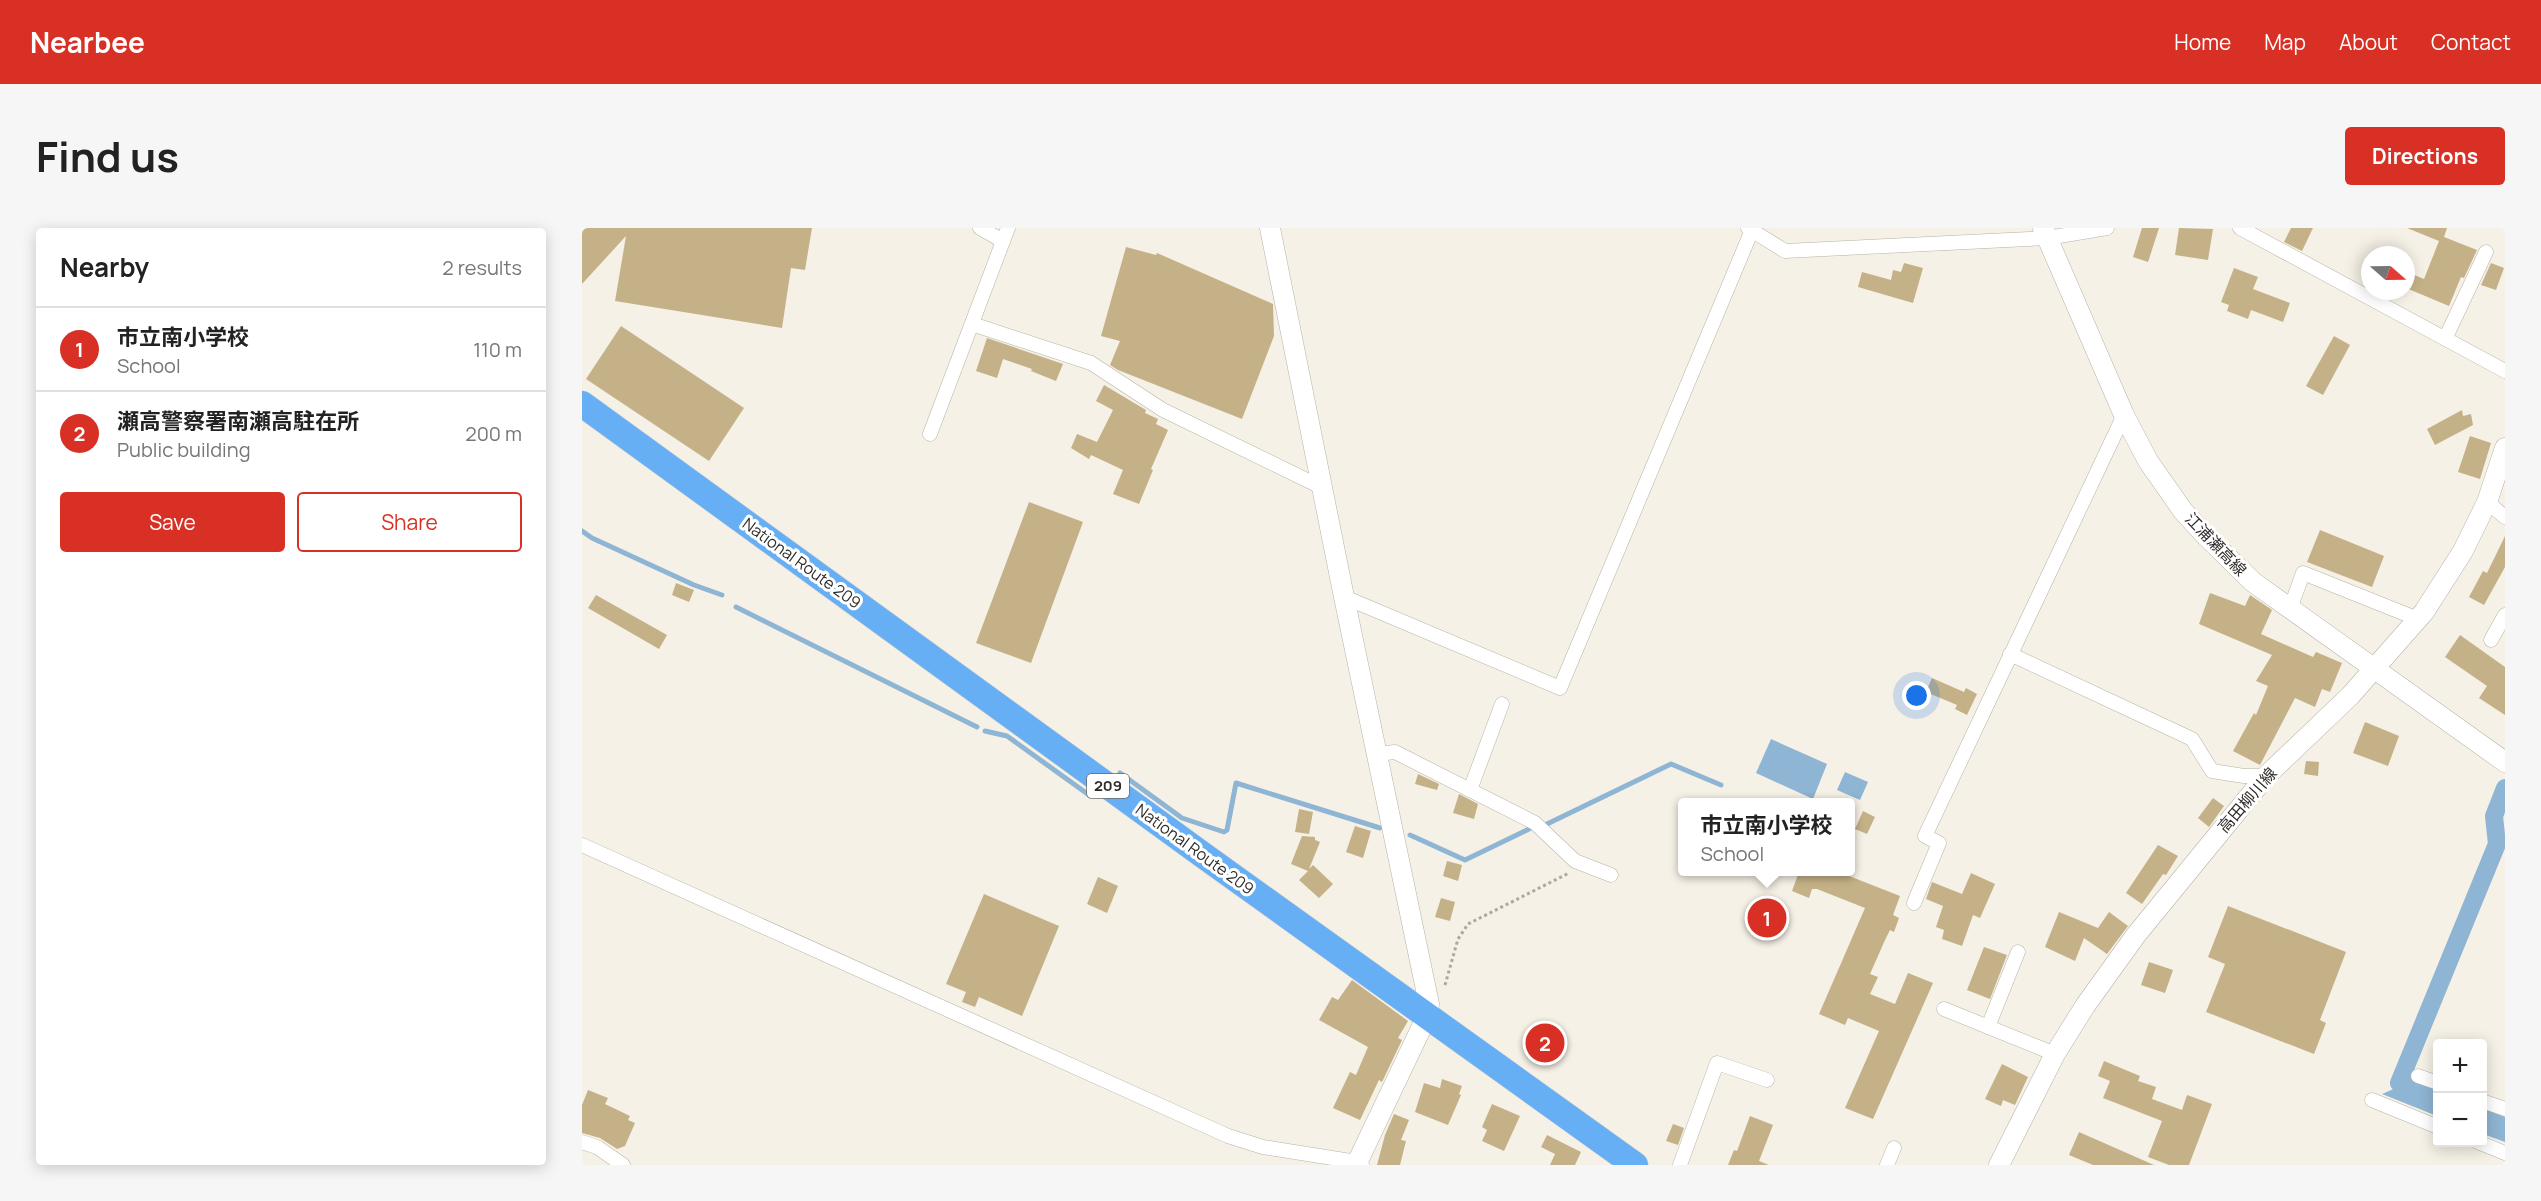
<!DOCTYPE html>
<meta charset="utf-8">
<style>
body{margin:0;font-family:Manrope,"Noto Sans JP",sans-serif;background:#f6f6f6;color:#222}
.controls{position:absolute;right:18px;bottom:18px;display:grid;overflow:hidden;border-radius:6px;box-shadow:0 3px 15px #0003}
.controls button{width:54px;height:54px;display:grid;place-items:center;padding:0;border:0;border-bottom:2px solid #e0e0e0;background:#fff;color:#222;font:30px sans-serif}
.compass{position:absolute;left:1779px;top:18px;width:54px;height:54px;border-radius:50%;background:#fff;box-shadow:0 3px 15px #0003;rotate:110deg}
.you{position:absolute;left:1335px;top:468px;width:21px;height:21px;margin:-15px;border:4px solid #fff;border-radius:50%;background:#1a73e8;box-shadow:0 0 0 9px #1a73e833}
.badge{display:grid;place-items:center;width:39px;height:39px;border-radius:50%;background:#d93025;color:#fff;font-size:20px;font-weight:700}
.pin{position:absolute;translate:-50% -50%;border:3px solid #fff;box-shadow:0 2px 6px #0006}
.popup{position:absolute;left:1096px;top:570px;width:177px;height:78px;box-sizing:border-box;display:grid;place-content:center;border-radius:6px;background:#fff;filter:drop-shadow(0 2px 4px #0005);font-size:20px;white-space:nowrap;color:#767676}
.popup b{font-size:22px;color:#222}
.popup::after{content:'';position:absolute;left:50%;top:100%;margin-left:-12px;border:12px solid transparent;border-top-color:#fff}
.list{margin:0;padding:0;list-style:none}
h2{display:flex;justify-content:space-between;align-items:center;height:78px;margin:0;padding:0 24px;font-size:26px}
h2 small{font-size:20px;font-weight:400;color:#767676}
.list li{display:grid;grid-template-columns:39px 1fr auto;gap:18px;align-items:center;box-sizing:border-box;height:84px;padding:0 24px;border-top:2px solid #e0e0e0}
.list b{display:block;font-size:22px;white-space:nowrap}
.list p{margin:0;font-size:20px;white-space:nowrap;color:#767676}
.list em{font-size:20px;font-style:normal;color:#767676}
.actions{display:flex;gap:12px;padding:18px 24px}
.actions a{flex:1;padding:14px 0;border:2px solid #d93025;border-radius:6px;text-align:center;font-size:21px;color:#d93025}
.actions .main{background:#d93025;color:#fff}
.map{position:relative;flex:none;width:1923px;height:937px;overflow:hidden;border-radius:6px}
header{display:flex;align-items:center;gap:36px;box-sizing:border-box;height:84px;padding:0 30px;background:#d93025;color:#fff}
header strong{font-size:28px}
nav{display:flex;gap:33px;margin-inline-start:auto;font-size:21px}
.intro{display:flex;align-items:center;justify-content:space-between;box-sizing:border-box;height:144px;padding:0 36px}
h1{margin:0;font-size:42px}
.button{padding:15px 27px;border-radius:6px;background:#d93025;color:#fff;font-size:21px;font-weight:700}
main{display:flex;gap:36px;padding:0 36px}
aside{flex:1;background:#fff;border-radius:6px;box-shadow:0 3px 15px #0003}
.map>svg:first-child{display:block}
.water{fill:#8fb5d4}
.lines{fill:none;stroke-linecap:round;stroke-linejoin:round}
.stream{stroke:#8fb5d4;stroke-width:5}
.canal{stroke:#8fb5d4;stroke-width:18}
.building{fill:#c4b187}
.street-casing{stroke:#b7b2a8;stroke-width:15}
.secondary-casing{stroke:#b7b2a8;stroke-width:21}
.highway-casing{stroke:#d1d1d0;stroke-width:27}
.path{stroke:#aca89f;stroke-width:3;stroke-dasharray:3 3;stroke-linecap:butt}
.street{stroke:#fff;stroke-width:14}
.secondary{stroke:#fff;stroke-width:20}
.highway{stroke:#66aff5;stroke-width:26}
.labels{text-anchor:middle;stroke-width:6;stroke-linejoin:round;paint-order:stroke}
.shield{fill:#fff;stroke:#6d6b68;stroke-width:1.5}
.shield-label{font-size:15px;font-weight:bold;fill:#2e2c28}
.street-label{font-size:16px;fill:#2e2c28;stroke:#fff}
</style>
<header>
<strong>Nearbee</strong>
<nav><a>Home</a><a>Map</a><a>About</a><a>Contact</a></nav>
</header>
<div class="intro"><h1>Find us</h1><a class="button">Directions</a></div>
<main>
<aside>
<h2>Nearby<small>2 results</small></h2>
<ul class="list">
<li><span class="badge">1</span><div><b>市立南小学校</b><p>School</p></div><em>110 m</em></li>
<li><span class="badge">2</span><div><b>瀬高警察署南瀬高駐在所</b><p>Public building</p></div><em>200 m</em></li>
</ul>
<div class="actions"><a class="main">Save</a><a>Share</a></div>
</aside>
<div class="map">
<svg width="1923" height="937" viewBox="0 0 1923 937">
<rect width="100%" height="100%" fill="#f6f1e6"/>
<g class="water">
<polygon points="1189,511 1245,536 1231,571 1174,545"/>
<polygon points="1263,544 1286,554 1278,572 1255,562"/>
<polygon points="1832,852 1855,862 1855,888 1800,866"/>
<polygon points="1900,880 1923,889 1923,914 1901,906"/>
</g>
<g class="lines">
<g class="stream">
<polyline points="0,303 10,310 112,357 140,367"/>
<polyline points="154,379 395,499"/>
<polyline points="403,503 425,508 507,567"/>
<polyline points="538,545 600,590 642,604 645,602 654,555 798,600"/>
<polyline points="965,596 1089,536 1139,557"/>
<polyline points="828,607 883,632 947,601"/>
</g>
<polyline class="canal" points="1856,871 1817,855 1915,616 1912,588 1923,560"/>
</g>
<g class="building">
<polygon points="0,0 230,0 223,42 209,40 200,100 33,73 44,8 0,56"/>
<polygon points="1560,0 1577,0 1566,34 1551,29"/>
<polygon points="1597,0 1631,1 1626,32 1593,27"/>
<polygon points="1709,0 1731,0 1720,23 1702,14"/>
<polygon points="1825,0 1865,0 1862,9 1895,22 1882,50 1879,49 1867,78 1824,60 1830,46 1842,51 1857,13"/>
<polygon points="544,19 574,27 575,25 691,76 692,108 660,191 536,142 528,137 538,113 519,108"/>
<polygon points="1322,35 1341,40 1331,75 1276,59 1280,44 1309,52 1311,42 1319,44"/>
<polygon points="1909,35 1922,40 1914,62 1899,57"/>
<polygon points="1652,40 1676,49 1671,61 1708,75 1701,94 1669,82 1666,91 1645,83 1647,77 1639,74"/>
<polygon points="39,98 162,180 127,233 4,151"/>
<polygon points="1752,108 1768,117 1741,167 1724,158"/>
<polygon points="405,110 481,136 474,153 449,143 450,141 421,131 415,150 394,143"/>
<polygon points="522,157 564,182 563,185 576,191 574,196 586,202 569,241 571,242 557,276 531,266 541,242 509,227 507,231 489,220 495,206 515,214 531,182 514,173"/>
<polygon points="1880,182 1881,188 1889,186 1891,197 1853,217 1845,201"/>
<polygon points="1888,208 1909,215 1898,251 1876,244"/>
<polygon points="447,274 501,294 449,435 394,415"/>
<polygon points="1738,302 1802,328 1790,359 1725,334"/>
<polygon points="1923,308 1923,339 1902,377 1887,369 1901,343 1905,345"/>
<polygon points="94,355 112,362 107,374 90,367"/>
<polygon points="1628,365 1663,378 1668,367 1690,382 1679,406 1731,429 1734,424 1760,435 1748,464 1740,461 1733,479 1713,470 1678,537 1651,523 1672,485 1674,487 1686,458 1674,453 1690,427 1617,396"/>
<polygon points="14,367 85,407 77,421 6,380"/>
<polygon points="1878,407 1923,439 1923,487 1897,470 1905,458 1863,429"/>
<polygon points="1350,450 1382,464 1384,460 1395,466 1385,487 1373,481 1375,477 1344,464"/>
<polygon points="1783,494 1817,508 1806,538 1771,525"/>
<polygon points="1724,533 1737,534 1736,548 1722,546"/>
<polygon points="836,546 857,556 855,562 833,556"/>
<polygon points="877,566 896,576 892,591 871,585"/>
<polygon points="1631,570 1642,578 1627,599 1616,590"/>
<polygon points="717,581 731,584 727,606 713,604"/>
<polygon points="1281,583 1293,589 1285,606 1273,601"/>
<polygon points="773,598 789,603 781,630 764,624"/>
<polygon points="720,608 733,609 733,612 738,614 727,641 731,637 751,656 737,670 717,652 726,643 709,636"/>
<polygon points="1576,617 1596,628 1584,647 1581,646 1560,676 1544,665"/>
<polygon points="865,633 880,637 876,653 861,648"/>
<polygon points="1217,644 1257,644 1318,668 1311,687 1317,690 1312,704 1308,702 1303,712 1288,746 1296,749 1288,766 1313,776 1326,745 1351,755 1291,891 1263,880 1297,803 1266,790 1263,797 1237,786 1283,680 1235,661 1230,661 1227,670 1210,663"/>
<polygon points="1389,645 1413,656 1398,690 1391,687 1380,718 1360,711 1362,702 1354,699 1361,678 1344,671 1350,654 1380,666"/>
<polygon points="516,649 536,658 525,685 505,676"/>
<polygon points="402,666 477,698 440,788 397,769 393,779 380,774 384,764 364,756"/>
<polygon points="859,670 873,674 868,693 853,689"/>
<polygon points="1646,678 1764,724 1738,792 1744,795 1732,826 1624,784 1643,736 1626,729"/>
<polygon points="1477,684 1516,700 1527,684 1546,698 1525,726 1502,710 1493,733 1463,719"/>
<polygon points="1402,719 1425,727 1408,771 1385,762"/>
<polygon points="1567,734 1591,742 1583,765 1559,757"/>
<polygon points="770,752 826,793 816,810 820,812 800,854 797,852 778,892 751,880 768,844 774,847 786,819 737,792 750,769 756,772"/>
<polygon points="1522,833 1558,848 1556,853 1574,859 1570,871 1600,882 1605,867 1630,876 1607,937 1587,937 1566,929 1580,893 1521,870 1528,853 1516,848"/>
<polygon points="1420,836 1446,849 1433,877 1421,872 1419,878 1403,871"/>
<polygon points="860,851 880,858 877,866 879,867 866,897 833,884 842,855 858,860"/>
<polygon points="6,862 26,870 23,876 48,888 46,892 53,895 43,918 35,921 18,910 0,905 0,877"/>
<polygon points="910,876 938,888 922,923 900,913 905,902 900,899"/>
<polygon points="812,886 827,892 819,912 824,913 818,937 795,937 803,907"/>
<polygon points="1168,888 1191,897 1177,933 1187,937 1146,937 1152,922 1155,923"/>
<polygon points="1091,896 1102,900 1096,917 1084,913"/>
<polygon points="1497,904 1572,937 1511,937 1487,927"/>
<polygon points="965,907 999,924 993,937 968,937 973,926 959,919"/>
</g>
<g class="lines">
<g class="street-casing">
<g id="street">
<polyline points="398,0 421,13"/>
<polyline points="1166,0 1203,23 1465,10 1525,0"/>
<polyline points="1658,0 1923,143"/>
<polyline points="390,96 509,135 581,182 741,260"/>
<polyline points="1863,111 1904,24"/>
<polyline points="348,206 426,0"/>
<polyline points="1905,274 1923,289"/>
<polyline points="762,369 978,460 1170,2"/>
<polyline points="1708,381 1721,345 1836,391"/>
<polyline points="1909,412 1923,387"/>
<polyline points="1428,426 1610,511 1630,543 1662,548 1684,548"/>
<polyline points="795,526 813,524 953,595 993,633 1029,647"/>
<polyline points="888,562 920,476"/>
<polyline points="0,617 646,908 681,919 775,934 780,937"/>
<polyline points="1332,675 1357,615 1343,608 1542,187"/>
<polyline points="1362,781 1473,826"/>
<polyline points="1406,799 1436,724"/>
<polyline points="1836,848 1856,855"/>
<polyline points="1790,872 1856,899"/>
<polyline points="1900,873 1923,881"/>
<polyline points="0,914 15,919 41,937"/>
<polyline points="1896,914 1923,925"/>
<polyline points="1098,937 1135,835 1185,852"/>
<polyline points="1305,937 1312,920"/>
</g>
</g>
<g class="secondary-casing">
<g id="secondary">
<polyline points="688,0 762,369 847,776 845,788 774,937"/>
<polyline points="1461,0 1542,187 1566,233 1601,283 1622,306 1671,354 1923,534"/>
<polyline points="1417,937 1473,826 1503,778 1554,707 1684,548 1768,468 1842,384 1881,323 1905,274 1923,220"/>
</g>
</g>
<g class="highway-casing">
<polyline id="highway" points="0,176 625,630 1053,937"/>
</g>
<polyline class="path" points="863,757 876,711 886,696 987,645"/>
<use href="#street" class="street"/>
<use href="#secondary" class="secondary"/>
<use href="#highway" class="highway"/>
</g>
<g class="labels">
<rect class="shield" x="505" y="546" width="42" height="24" rx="4.5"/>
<g class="shield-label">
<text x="526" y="563">209</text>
</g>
<g class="street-label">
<text transform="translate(1634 316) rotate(46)" y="6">江浦瀬高線</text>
<text transform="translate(220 335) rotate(36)" y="6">National Route 209</text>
<text transform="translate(1665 572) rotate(-49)" y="6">高田柳川線</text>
<text transform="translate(613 621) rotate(36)" y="6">National Route 209</text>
</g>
</g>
</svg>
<div class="controls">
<button>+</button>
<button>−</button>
</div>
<svg class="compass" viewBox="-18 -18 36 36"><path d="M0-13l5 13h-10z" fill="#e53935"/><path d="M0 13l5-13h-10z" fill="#767676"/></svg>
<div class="you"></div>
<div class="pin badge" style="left:1185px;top:690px">1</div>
<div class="popup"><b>市立南小学校</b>School</div>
<div class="pin badge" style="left:963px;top:815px">2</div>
</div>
</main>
